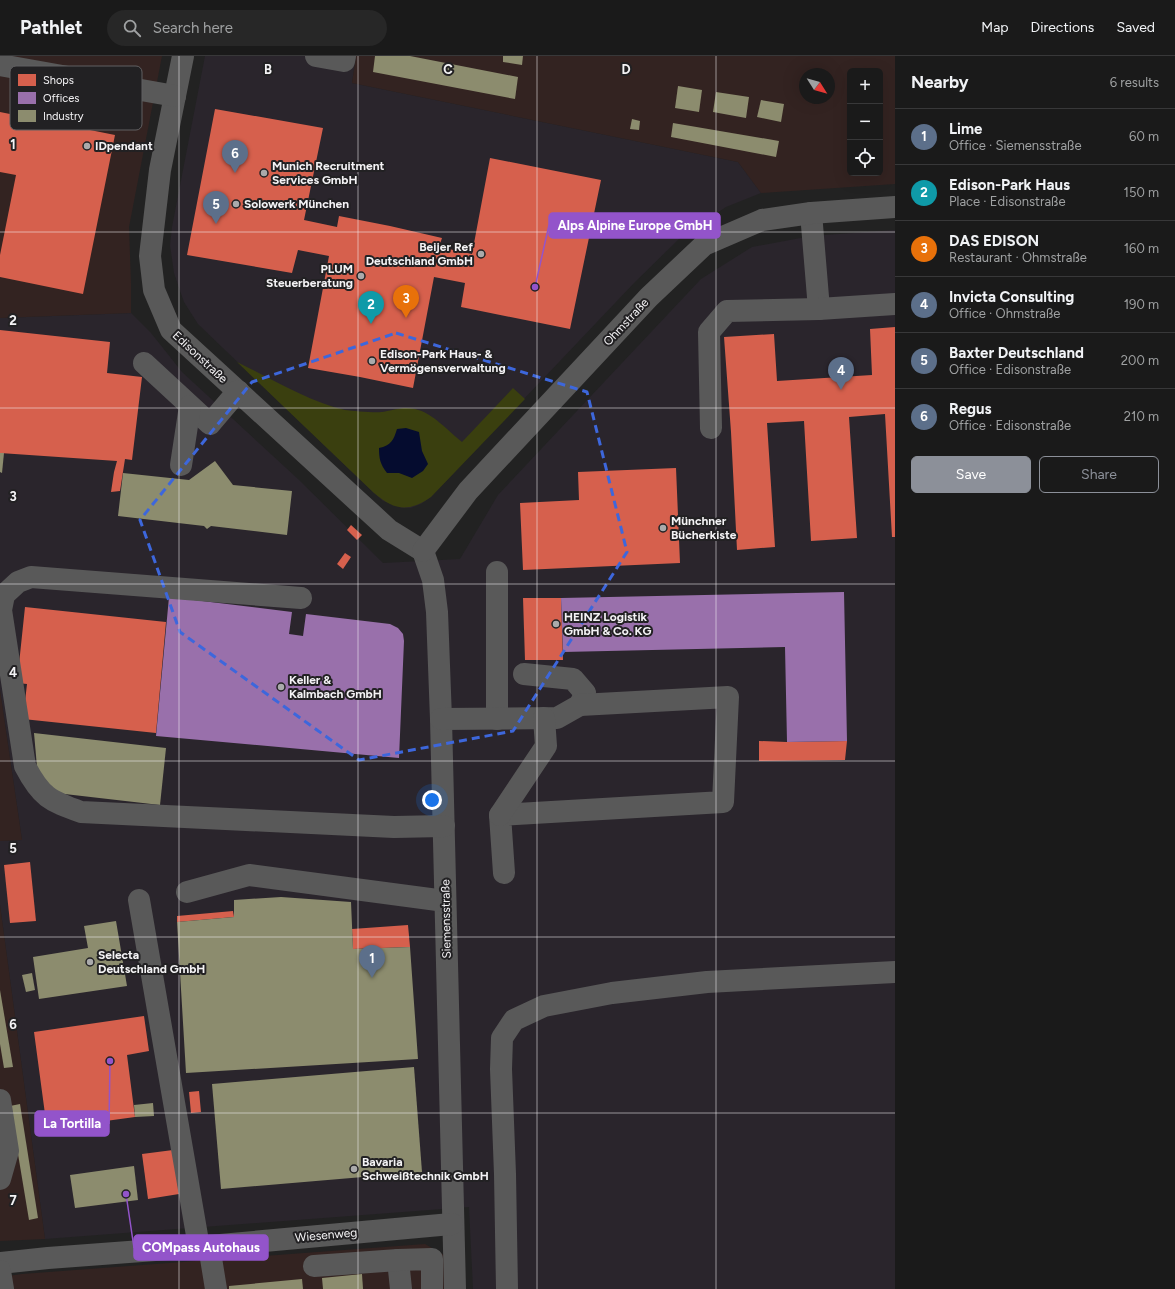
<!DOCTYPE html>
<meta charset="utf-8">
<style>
body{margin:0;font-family:Figtree,sans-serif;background:#272727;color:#f1f3f6}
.controls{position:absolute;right:12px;top:12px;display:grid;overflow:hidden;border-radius:6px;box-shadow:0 4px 16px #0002}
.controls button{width:36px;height:36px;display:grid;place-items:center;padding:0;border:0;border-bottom:1px solid #383839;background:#1a1a1a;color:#f1f3f6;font:20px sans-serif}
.compass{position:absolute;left:799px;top:12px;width:36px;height:36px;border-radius:50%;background:#1a1a1a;box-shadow:0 4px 16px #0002;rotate:127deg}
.you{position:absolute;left:432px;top:744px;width:14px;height:14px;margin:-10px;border:3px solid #fff;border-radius:50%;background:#1a73e8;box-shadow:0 0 0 6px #1a73e833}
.badge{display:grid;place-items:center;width:26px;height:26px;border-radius:50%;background:#8c9099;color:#fff;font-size:13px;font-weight:700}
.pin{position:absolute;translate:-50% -33px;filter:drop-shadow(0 1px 2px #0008)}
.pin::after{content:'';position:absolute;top:21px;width:14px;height:12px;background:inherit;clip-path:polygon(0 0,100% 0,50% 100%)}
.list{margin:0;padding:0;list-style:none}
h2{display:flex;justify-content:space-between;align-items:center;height:52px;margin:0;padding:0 16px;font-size:17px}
h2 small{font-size:13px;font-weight:400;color:#9fa1a2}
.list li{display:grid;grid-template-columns:26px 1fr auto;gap:12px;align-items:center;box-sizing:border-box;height:56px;padding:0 16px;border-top:1px solid #383839}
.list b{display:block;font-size:15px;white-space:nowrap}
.list p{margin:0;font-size:13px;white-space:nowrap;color:#9fa1a2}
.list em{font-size:13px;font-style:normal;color:#9fa1a2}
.actions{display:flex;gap:8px;padding:12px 16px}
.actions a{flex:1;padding:9px 0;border:1px solid #8c9099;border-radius:6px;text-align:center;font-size:14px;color:#8c9099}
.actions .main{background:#8c9099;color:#fff}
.icon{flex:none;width:22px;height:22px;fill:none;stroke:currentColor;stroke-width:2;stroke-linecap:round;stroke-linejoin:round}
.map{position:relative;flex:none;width:895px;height:1233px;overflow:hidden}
header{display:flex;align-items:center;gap:24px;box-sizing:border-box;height:56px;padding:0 20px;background:#1a1a1a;border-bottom:1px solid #383839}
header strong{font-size:19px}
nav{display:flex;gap:22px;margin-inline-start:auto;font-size:14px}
.search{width:280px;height:36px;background:#272727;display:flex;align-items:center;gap:10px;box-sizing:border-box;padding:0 14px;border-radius:22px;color:#9fa1a2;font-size:15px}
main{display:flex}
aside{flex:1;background:#1a1a1a}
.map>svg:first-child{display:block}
.built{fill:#2a252c}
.industrial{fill:#332321;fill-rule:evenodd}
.green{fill:#3a3f0f}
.water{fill:#050c2f}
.shops{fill:#d6604d}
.offices{fill:#9970ab}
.industry{fill:#8c8c6e}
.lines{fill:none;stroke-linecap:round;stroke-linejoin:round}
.minor{stroke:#595959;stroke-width:22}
.marked{fill:none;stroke:#3d67dc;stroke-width:3;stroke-dasharray:8 5;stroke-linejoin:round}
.grid{fill:none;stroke:#f4f3f5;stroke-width:1;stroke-opacity:0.55}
.poi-dot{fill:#aaaaab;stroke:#222123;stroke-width:1.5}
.labels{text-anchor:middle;stroke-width:4;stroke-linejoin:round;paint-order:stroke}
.poi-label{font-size:12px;font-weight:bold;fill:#f4f3f5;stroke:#222123;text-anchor:start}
.street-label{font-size:12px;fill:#f4f3f5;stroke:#222123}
.key{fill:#222123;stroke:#616062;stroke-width:1}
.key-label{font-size:11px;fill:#f4f3f5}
.grid-label{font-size:13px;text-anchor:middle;font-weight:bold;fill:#f4f3f5;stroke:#222123;stroke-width:4;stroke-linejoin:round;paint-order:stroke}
.leader{fill:none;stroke:#9354ca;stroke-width:1.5}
.callout-dot{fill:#9354ca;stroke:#222123;stroke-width:1.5}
.callout{fill:#9354ca;stroke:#9354ca;stroke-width:1.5}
.callout-label{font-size:13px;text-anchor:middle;font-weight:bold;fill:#fff}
</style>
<header>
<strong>Pathlet</strong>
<div class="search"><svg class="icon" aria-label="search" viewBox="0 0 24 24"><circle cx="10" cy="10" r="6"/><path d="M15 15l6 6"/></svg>Search here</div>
<nav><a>Map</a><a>Directions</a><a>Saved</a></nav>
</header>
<main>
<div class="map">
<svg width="895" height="1233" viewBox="0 0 895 1233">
<rect width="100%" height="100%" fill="#222"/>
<g class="built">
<polygon points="205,0 356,0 352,27 738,106 761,137 726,151 682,180 634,227 431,441 421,448 411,452 402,452 383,445 374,437 198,268 184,246 174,217 170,189 172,171"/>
<polygon points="895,174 895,1233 473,1233 469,1151 45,1183 0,849 0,785 22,784 0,634 0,262 131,257 151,277 182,316 298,423 383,507 460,503 498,439 701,223 752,191 811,180"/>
</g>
<g class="industrial">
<polygon points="0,0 162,0 129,171 131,227 131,257 0,262"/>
<path d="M 356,0 L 895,0 L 895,128 L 761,137 L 738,106 L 352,27 ZM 850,15 L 880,15 L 880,117 L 850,117 ZM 805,18 L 829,18 L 829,42 L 805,42 Z"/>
<polygon points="0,634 22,784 0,785"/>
<polygon points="0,849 45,1183 0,1185"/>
<polygon points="425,1188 446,1200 445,1233 0,1233 0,1221 22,1218"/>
</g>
<path class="green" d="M 237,306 C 270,322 309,346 345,354 C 353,355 375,357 382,356 C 394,354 403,350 415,353 C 433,357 448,375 462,386 L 513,332 L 525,343 L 431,441 C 408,457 394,454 374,437 Z"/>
<path class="water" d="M 406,372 L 419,376 L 422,395 L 428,408 L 423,415 L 412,422 L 399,417 L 387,417 C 380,408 379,402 379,392 C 391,390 394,383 397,373 Z"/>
<g class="shops">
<polygon points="215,53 323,72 304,164 337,171 339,160 390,170 442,182 439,191 472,198 490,102 601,124 570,273 461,251 465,227 434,221 413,332 360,321 308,312 329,200 298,194 292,217 187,199"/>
<polygon points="0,56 115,79 83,238 0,221 0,199 16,119 0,116"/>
<polygon points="895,271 895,481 892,481 885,358 849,361 857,482 811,485 804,365 767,367 775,491 737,494 731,376 724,281 774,278 777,325 872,319 870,273"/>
<polygon points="0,274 110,286 107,317 142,321 132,404 125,403 120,435 111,436 114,416 117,405 0,397"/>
<polygon points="676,412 680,507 523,514 520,447 579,444 578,416"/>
<polygon points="351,469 362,479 357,484 347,474"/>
<polygon points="345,497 351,501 343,513 337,508"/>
<polygon points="523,542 561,542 563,604 525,604"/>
<polygon points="25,551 166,566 156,677 23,663 27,628 17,627"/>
<polygon points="759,685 787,686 847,685 845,704 759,705"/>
<polygon points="30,806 36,865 10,867 4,809"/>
<polygon points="233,855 234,861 177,866 177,860"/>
<polygon points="408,869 410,891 353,893 352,873"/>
<polygon points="144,960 149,995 127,999 135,1061 47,1073 34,976"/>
<polygon points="199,1035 201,1056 191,1057 189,1036"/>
<polygon points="173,1094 179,1138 148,1143 142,1098"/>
</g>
<g class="offices">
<polygon points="844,536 847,685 787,686 785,591 563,596 561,542"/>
<polygon points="169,541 292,556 289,578 303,580 306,558 390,568 398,572 403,578 404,585 399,702 156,680"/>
</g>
<g class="industry">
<polygon points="375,0 410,0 518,21 515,43 373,16"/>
<polygon points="503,0 523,0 522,9 503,6"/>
<polygon points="678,30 702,34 699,56 675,52"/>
<polygon points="716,36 749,41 746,62 713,56"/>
<polygon points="761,44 784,48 781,66 757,61"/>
<polygon points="632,63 640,65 639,74 630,73"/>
<polygon points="673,67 779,85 776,101 671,81"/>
<polygon points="0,397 4,397 2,417 0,416"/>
<polygon points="215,405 233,429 292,435 287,479 211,470 207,473 204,470 118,460 123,417 189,424"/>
<polygon points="34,677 166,692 160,749 56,737 38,722"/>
<polygon points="281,841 351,846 353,893 410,891 418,1003 186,1017 177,866 234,861 234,844"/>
<polygon points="116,865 127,930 39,943 33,901 88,892 84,870"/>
<polygon points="32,917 35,934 26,936 22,919"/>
<polygon points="0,934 13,1011 4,1012 0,988"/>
<polygon points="414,1011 422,1116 221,1133 212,1028"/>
<polygon points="153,1047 154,1060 135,1061 134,1049"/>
<polygon points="20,1048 38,1162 29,1164 10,1050"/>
<polygon points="134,1110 138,1144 75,1152 70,1119"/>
<polygon points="362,1218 363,1233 323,1233 322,1222"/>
<polygon points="302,1223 303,1233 229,1233 229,1230"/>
</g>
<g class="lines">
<g class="minor">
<polyline points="183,0 160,114 150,200 154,234 171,274 389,474 423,495"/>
<polyline points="316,0 344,5 345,0"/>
<polyline points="0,9 175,40"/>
<polyline points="811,157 819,253"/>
<polyline points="144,307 210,368 238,335"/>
<polyline points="711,372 709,276 727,255 819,253 895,248"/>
<polyline points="181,409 190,350"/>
<polyline points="423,495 433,524 437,556 441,663 455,1233"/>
<polyline points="423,495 468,435 649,241 704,189 762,164 811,157 895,151"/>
<polyline points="497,516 497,663"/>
<path d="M 301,542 L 31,521 L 18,526 L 4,539 L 1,554 L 25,710 C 41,741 50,745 81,756 L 394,771 L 444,770"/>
<polyline points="524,618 573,623 585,637 580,649"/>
<polyline points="441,663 557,662 580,649 728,641 723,746 500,759 504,817"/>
<polyline points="500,759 546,690 544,662"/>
<polyline points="187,836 249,819 445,845"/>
<polyline points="139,844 199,1191"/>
<polyline points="0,1044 8,1095 0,1123"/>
<polyline points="209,1190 216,1233"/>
<polyline points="398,1204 401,1233"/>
<polyline points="0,1207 48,1202 209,1190 440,1169 452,1168"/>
<polyline points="314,1210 398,1204 432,1203 432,1233"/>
<polyline points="0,1215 3,1233"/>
<polyline points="507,1233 505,1118 501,1013 502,982 514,964 544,950 612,937 707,926 895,916"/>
</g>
</g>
<path class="marked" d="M 396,277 L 587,336 L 627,496 L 513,675 L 359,704 L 180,576 L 140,464 L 252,326 Z"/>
<path class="grid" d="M 179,0 L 179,1233M 358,0 L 358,1233M 537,0 L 537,1233M 716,0 L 716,1233M 0,176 L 895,176M 0,352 L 895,352M 0,528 L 895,528M 0,705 L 895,705M 0,881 L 895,881M 0,1057 L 895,1057"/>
<g class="poi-dot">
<circle cx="87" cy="90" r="4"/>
<circle cx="264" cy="117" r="4"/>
<circle cx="236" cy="148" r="4"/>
<circle cx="481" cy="198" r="4"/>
<circle cx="361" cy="220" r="4"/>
<circle cx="372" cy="305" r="4"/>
<circle cx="663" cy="472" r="4"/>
<circle cx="556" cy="568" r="4"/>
<circle cx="281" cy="631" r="4"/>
<circle cx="90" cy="906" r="4"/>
<circle cx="354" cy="1113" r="4"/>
</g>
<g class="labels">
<g class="poi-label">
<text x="95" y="94">IDpendant</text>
<text x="272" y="114">Munich Recruitment<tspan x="272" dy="14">Services GmbH</tspan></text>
<text x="244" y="152">Solowerk München</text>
<text x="473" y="195" text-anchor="end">Beijer Ref<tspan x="473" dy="14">Deutschland GmbH</tspan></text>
<text x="353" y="217" text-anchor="end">PLUM<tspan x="353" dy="14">Steuerberatung</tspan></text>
<text x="380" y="302">Edison-Park Haus- &amp;<tspan x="380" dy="14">Vermögensverwaltung</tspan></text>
<text x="671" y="469">Münchner<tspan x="671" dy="14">Bücherkiste</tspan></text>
<text x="564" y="565">HEINZ Logistik<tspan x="564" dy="14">GmbH &amp; Co. KG</tspan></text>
<text x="289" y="628">Keller &amp;<tspan x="289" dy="14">Kalmbach GmbH</tspan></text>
<text x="98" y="903">Selecta<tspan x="98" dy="14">Deutschland GmbH</tspan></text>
<text x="362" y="1110">Bavaria<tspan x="362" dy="14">Schweißtechnik GmbH</tspan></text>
</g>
<g class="street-label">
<text transform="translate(626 266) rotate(-47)" y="4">Ohmstraße</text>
<text transform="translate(200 301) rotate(43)" y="4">Edisonstraße</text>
<text transform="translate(446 863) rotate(-91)" y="4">Siemensstraße</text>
<text transform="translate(326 1179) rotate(-5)" y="4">Wiesenweg</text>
</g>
</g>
<rect x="10" y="10" width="132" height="64" rx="6" class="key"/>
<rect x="18" y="18" width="18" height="12" fill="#d6604d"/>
<rect x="18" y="36" width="18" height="12" fill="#9970ab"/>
<rect x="18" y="54" width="18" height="12" fill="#8c8c6e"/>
<g class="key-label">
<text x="43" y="28">Shops</text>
<text x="43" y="46">Offices</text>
<text x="43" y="64">Industry</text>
</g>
<g class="grid-label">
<text x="268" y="18">B</text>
<text x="448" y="18">C</text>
<text x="626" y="18">D</text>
<text x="13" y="93">1</text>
<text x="13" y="269">2</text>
<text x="13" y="445">3</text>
<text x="13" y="621">4</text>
<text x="13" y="797">5</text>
<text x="13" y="973">6</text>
<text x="13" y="1149">7</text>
</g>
<path class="leader" d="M535 231L549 169M110 1005L109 1068M126 1138L134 1192"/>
<g class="callout-dot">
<circle cx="535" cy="231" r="4"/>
<circle cx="110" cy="1005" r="4"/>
<circle cx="126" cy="1138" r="4"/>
</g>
<g class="callout">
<rect x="549" y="157" width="171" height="25" rx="4"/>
<rect x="35" y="1055" width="74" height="25" rx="4"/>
<rect x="134" y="1179" width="134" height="25" rx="4"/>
</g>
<g class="callout-label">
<text x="635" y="174">Alps Alpine Europe GmbH</text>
<text x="72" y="1072">La Tortilla</text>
<text x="201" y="1196">COMpass Autohaus</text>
</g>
</svg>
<div class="controls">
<button>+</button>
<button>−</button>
<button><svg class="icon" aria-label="locate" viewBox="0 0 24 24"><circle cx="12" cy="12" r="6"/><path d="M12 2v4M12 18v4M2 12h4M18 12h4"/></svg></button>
</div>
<svg class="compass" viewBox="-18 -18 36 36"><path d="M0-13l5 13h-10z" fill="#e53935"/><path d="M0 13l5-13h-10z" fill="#9fa1a2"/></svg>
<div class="you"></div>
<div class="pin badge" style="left:372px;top:922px;background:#5c6f8a">1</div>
<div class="pin badge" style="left:371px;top:268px;background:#0f9aa8">2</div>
<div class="pin badge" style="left:406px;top:262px;background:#e8710a">3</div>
<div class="pin badge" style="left:841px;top:334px;background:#5c6f8a">4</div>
<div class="pin badge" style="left:216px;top:168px;background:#5c6f8a">5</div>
<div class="pin badge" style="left:235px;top:117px;background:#5c6f8a">6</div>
</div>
<aside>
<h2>Nearby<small>6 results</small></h2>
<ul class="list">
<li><span class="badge" style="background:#5c6f8a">1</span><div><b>Lime</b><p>Office · Siemensstraße</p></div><em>60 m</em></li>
<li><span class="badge" style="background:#0f9aa8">2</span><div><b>Edison-Park Haus</b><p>Place · Edisonstraße</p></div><em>150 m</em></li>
<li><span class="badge" style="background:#e8710a">3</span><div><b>DAS EDISON</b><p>Restaurant · Ohmstraße</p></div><em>160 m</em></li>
<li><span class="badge" style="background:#5c6f8a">4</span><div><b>Invicta Consulting</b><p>Office · Ohmstraße</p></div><em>190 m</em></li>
<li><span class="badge" style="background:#5c6f8a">5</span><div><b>Baxter Deutschland</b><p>Office · Edisonstraße</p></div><em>200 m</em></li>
<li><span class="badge" style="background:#5c6f8a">6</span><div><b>Regus</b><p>Office · Edisonstraße</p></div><em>210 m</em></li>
</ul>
<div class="actions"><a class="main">Save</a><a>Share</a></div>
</aside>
</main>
